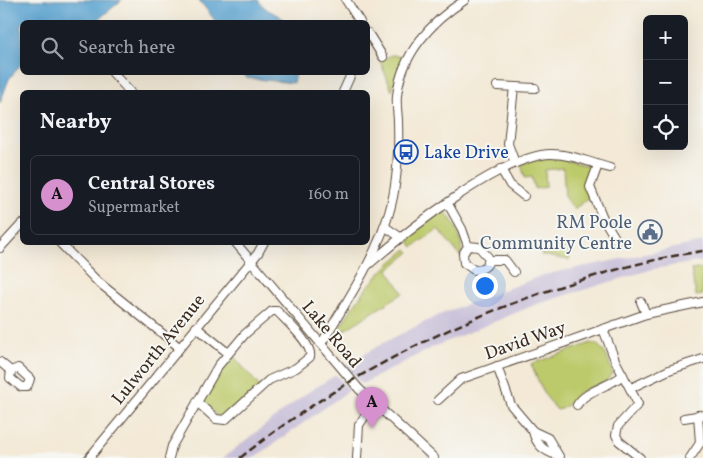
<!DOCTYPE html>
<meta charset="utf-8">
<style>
body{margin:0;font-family:Vollkorn,serif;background:#242831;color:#f1f3f6}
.controls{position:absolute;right:15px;top:15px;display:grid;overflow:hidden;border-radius:8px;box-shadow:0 5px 20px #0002}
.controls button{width:45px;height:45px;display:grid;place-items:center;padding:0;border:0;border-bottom:1px solid #363941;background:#171b24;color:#f1f3f6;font:25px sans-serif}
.you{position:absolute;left:484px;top:285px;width:18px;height:18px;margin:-12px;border:4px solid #fff;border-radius:50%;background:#1a73e8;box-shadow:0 0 0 8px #1a73e833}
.badge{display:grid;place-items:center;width:32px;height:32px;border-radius:50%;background:#d690ce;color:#111;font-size:16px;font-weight:700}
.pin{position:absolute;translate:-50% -41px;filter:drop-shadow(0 1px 2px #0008)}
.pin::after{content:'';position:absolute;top:26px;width:18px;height:15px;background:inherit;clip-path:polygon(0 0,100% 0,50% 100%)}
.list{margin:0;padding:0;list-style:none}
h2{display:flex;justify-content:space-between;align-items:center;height:65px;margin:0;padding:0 20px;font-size:21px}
h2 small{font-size:16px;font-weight:400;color:#9ea1a6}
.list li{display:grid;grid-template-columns:32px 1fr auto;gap:15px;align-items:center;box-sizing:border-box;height:80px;margin:0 10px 10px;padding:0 10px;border:1px solid #363941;border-radius:8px}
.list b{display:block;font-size:19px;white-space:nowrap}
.list p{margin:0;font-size:16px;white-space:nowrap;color:#9ea1a6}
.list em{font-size:16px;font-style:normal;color:#9ea1a6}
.icon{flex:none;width:28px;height:28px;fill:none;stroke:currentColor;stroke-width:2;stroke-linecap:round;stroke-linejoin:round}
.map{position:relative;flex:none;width:703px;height:458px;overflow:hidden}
.search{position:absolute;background:#171b24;box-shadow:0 5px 20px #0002;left:20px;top:20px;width:350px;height:55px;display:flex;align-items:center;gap:12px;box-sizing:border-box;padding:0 18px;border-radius:8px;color:#9ea1a6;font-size:19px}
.panel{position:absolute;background:#171b24;box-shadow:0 5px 20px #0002;left:20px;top:90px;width:350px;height:155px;border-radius:8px}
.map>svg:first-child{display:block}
.industrial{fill:#c8bfd8}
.green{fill:#bdca6c;stroke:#7c7a45}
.water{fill:#59a2d0;stroke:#4a6677}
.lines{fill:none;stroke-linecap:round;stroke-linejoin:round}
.minor-casing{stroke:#57473a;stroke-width:10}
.minor{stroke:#fff;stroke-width:8}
.rail{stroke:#3b2a1e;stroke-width:2.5;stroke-dasharray:8 4;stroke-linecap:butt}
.labels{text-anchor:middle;stroke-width:4;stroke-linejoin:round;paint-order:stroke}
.transit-label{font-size:18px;fill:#164399;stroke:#f6f6f2;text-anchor:start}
.service-label{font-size:18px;fill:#4e5e75;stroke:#f6f6f2;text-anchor:end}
.street-label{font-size:18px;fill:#3b2a1e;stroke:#f6f6f2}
</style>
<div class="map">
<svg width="703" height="458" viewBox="0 0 703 458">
<rect width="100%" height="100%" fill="#f6f6f2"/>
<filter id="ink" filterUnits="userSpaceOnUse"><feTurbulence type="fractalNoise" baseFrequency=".02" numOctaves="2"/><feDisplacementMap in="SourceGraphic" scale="10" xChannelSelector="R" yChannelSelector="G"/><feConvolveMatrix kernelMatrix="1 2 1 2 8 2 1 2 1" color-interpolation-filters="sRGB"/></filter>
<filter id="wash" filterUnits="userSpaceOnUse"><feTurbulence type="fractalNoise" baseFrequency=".0096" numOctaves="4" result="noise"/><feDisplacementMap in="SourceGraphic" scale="20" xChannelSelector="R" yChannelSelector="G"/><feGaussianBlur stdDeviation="1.12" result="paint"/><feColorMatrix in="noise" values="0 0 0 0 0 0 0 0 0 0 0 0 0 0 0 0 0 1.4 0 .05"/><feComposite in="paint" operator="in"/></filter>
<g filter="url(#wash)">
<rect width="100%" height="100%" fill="#f3e9d6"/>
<g class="industrial">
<polygon points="703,242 703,261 653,269 537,304 431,348 362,384 344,366 387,341 439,315 543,275"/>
<polygon points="336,375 349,390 344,394 254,458 223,458 305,394"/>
</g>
<g class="green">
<polygon points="391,55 404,56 392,91 380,61"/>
<polygon points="542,158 556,158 592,167 594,170 586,187 589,198 574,209 565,198 563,168 545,170 546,187 535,189 532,177 525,178 521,164"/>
<path d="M 444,210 C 456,224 463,239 461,257 L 438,229 L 413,247 L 410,243 L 411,233 Z"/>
<polygon points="544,246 572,250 569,260 541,255"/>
<path d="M 407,249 L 410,252 L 388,270 L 403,293 L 335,336 C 355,300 375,274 407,249 Z"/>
<polygon points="703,268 703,295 696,296 691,270"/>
<path d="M 591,343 C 605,345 608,361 613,373 C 606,386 594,384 582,391 C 573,396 569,408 557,410 L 544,394 L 531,364 Z"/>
<path d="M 231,353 L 260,387 L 227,417 L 218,417 L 202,401 C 203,384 221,367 231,353 Z"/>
</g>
<g class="water">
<polygon points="0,0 122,0 95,22 22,22 22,63 9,79 0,103"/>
<path d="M 199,0 L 258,0 C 268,14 276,11 286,22 L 216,22 Z"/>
<polygon points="241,73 295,73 293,83 247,78"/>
</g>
</g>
<g filter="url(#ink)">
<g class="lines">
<g class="minor-casing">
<g id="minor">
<polyline points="346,0 360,22"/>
<polyline points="368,33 383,57"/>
<polyline points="112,72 130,92"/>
<polyline points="497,86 535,88"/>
<polyline points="514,87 508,144 515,163"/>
<polyline points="343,92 352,72"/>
<polyline points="598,165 590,187 603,218 617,241"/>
<polyline points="501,169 510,185 524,196"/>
<path d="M 448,204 L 462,229 L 468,246 L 479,247 L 488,257 C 490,266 482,270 474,270 L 464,263 L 463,254 L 468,246"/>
<polyline points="384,226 400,237"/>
<polyline points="59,242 97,281 179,347"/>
<polyline points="235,242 359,389 434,458"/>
<polyline points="0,248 22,224"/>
<polyline points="489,260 505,260 514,272"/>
<path d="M 368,265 C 406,232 501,155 551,154 C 572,154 591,163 610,168"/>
<polyline points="641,302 646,314"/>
<polyline points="196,327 228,353"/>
<polyline points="603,329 615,360 638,404 618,426 616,435 619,441 640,458"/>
<path d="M 321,344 C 346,303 375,259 389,213 C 398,183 399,153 398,122 C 398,114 396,105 397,96 C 401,54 432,21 465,0"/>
<polyline points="0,362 11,371"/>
<polyline points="497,366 511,405 533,431 548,438 560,458"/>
<polygon points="18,368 30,379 27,387 21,387 10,378 11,371"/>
<polyline points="631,388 669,370 703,359"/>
<polyline points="438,400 461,379 646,314 703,302"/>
<path d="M 577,405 C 586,390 609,387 623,375"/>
<polyline points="684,418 703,415"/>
<path d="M 533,431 C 536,446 545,451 558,456"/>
<polyline points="89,458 258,253 264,242"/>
<path d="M 169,458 L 172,446 L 218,366 L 245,334 L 272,311 L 277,311 C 286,321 313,344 310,357 L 296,368 L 269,380 L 225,420 L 216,419 L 197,402"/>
<polyline points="357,458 359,425 373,404"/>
<polyline points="690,458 700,443 698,415"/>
</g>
</g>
<use href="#minor" class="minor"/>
<path class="rail" d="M 240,458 C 337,381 441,326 559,287 C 606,272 654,258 703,251"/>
</g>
</g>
<defs>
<g id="bus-ring" transform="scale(1.25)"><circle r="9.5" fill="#f6f6f2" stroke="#1a4fb4" stroke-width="1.5"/><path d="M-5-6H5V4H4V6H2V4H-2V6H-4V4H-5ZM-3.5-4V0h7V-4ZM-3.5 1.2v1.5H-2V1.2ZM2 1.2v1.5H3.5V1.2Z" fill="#1a4fb4"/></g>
<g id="civic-ring" transform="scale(1.25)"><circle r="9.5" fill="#f6f6f2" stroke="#5c6f8a" stroke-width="1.5"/><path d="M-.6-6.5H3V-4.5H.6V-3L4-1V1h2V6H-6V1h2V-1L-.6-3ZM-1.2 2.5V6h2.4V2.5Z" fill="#5c6f8a"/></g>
</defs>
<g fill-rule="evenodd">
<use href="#bus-ring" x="406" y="152"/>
<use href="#civic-ring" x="650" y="232"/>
</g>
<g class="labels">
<g class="transit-label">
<text x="424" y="158">Lake Drive</text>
</g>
<g class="service-label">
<text x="632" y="228">RM Poole<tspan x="632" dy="21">Community Centre</tspan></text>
</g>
<g class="street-label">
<text transform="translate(332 334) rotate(50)" y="6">Lake Road</text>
<text transform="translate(525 340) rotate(-19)" y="6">David Way</text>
<text transform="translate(158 349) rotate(-51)" y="6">Lulworth Avenue</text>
</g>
</g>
</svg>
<div class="controls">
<button>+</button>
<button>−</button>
<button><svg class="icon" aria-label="locate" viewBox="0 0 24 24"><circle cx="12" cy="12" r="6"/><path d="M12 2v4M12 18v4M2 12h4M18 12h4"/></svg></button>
</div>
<div class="you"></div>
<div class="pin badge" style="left:372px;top:428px">A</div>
<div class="search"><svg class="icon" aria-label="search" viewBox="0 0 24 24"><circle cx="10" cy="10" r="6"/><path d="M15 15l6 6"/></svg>Search here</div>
<section class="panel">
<h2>Nearby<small></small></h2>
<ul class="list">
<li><span class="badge">A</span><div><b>Central Stores</b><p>Supermarket</p></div><em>160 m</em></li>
</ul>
</section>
</div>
